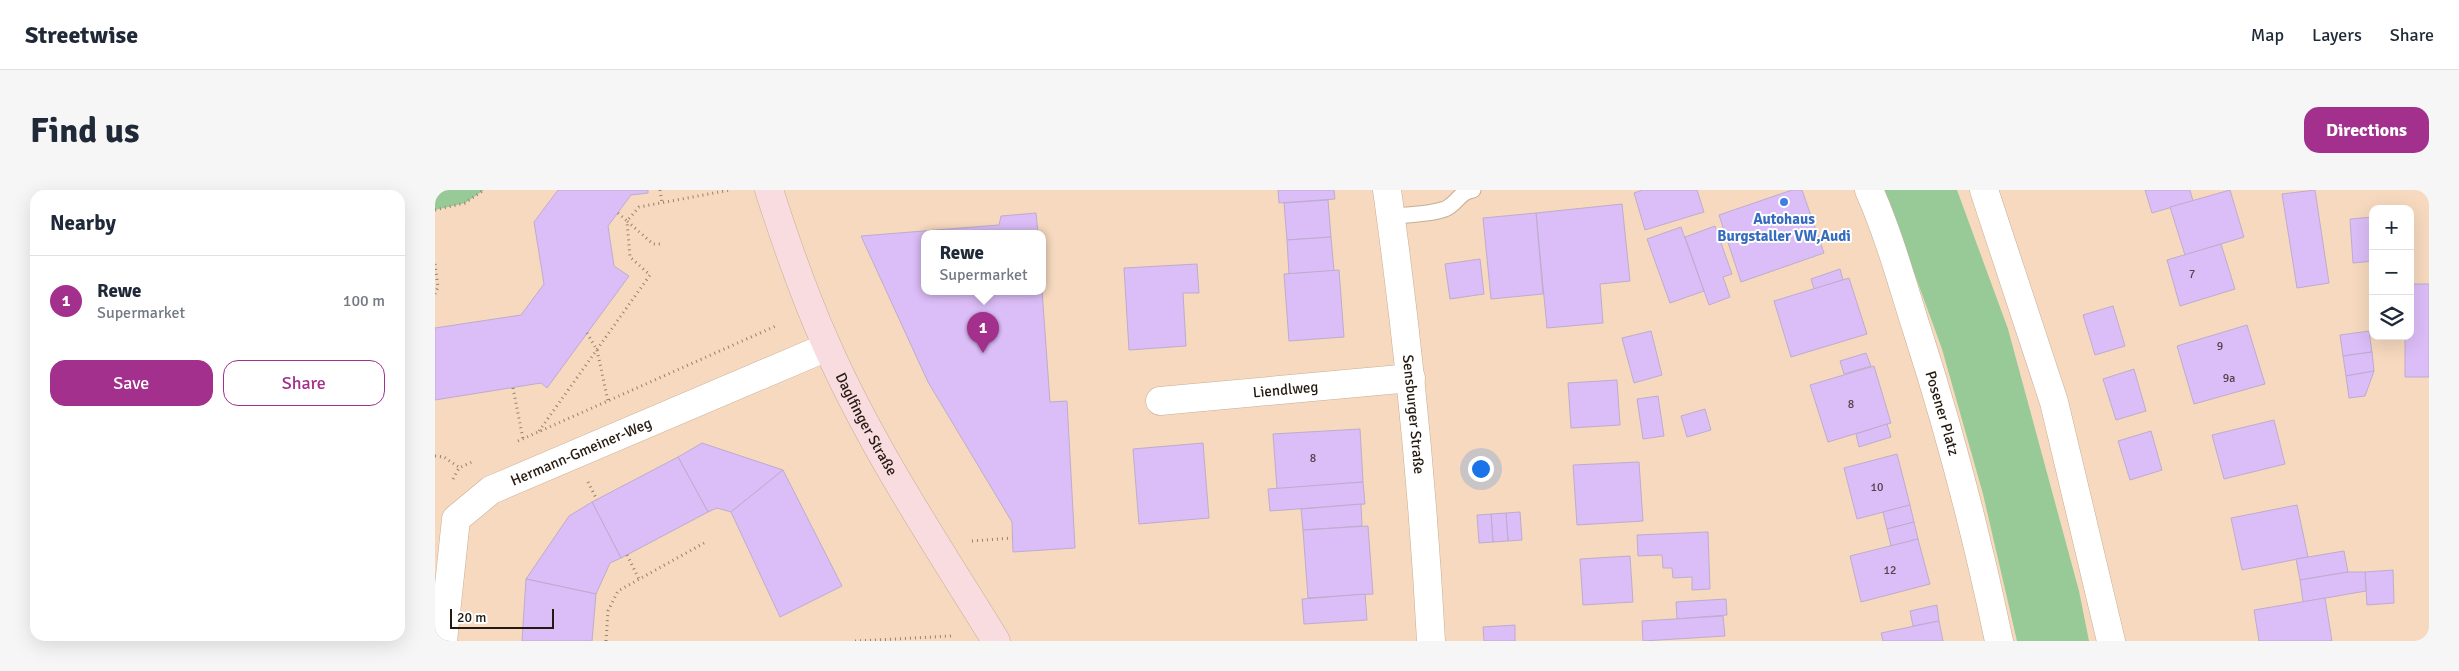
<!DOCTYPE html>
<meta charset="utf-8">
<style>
body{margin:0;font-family:Signika,sans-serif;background:#f6f6f7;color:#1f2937}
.controls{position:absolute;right:15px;top:15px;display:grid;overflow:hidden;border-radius:10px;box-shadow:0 5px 20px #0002}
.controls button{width:45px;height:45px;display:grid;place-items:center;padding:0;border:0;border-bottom:1px solid #e0e1e3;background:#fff;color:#1f2937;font:25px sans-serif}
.scale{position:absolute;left:15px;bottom:12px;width:104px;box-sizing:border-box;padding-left:5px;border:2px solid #251a10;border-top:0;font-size:14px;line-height:18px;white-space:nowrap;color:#251a10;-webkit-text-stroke:4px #fff;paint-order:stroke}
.you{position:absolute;left:1045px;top:278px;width:18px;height:18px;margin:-12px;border:4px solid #fff;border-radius:50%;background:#1a73e8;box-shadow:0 0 0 8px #1a73e833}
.badge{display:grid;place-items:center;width:32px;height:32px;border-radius:50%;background:#a2308c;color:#fff;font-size:16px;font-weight:700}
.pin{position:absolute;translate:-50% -41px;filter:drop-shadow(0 1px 2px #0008)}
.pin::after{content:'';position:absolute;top:26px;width:18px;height:15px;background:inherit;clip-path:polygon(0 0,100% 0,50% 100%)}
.popup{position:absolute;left:486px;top:40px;width:125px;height:65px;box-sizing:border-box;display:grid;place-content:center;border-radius:10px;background:#fff;filter:drop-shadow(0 1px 4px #0005);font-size:16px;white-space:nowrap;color:#747a83}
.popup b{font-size:19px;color:#1f2937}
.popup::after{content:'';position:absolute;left:50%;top:100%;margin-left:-10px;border:10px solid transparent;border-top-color:#fff}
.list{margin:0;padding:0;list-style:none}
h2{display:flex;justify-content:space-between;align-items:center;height:65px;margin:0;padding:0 20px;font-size:21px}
h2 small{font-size:16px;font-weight:400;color:#747a83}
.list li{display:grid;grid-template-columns:32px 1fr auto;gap:15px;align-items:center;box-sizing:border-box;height:90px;padding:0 20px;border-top:1px solid #e0e1e3}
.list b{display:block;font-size:19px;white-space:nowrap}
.list p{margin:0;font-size:16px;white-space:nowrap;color:#747a83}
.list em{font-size:16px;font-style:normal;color:#747a83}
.actions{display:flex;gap:10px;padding:15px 20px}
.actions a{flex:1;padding:11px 0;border:1px solid #a2308c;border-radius:15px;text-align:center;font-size:18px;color:#a2308c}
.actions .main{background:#a2308c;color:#fff}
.icon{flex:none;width:28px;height:28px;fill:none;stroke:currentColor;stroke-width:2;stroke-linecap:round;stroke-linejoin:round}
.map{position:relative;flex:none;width:1994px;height:451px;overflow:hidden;border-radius:15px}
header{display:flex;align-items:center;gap:30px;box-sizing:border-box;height:70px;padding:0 25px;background:#fff;border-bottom:1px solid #e0e1e3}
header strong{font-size:24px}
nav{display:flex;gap:28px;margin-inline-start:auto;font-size:18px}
.intro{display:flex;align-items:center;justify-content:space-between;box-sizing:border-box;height:120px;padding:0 30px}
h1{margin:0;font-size:35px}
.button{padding:12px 22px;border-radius:15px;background:#a2308c;color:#fff;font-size:18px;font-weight:700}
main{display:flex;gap:30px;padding:0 30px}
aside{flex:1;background:#fff;border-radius:15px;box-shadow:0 5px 20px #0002}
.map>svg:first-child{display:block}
.green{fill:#97ca97}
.building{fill:#dbbdf7;stroke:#bdadcd}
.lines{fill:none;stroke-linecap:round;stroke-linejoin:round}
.lane-casing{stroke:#c8ad92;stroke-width:17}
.street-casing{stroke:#c8ad92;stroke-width:29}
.secondary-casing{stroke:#c8ad92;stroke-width:29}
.path{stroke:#97826e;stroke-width:3;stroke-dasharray:1 4;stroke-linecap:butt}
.lane{stroke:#fff;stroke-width:15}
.street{stroke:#fff;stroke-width:28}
.secondary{stroke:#f8dce0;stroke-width:28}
.shop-dot{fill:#3f7fe0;stroke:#fff;stroke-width:2}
.labels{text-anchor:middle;stroke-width:4;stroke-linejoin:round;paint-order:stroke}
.number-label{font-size:12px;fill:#52434a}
.shop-label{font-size:15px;font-weight:bold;fill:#366cbe;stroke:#fff}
.street-label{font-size:15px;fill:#251a10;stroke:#fff}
</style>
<header>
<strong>Streetwise</strong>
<nav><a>Map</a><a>Layers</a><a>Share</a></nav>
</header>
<div class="intro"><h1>Find us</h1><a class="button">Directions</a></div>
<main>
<aside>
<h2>Nearby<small></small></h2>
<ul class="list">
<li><span class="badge">1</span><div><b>Rewe</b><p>Supermarket</p></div><em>100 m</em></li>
</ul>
<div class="actions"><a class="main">Save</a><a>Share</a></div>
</aside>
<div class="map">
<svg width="1994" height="451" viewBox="0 0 1994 451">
<rect width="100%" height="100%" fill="#f6d9be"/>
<g class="green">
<polygon points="0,0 49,0 30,13 0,20"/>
<polygon points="1449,0 1522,0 1573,139 1644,401 1654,451 1582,451 1548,304 1507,159"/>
</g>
<g class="building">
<polygon points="123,0 213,0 213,3 196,5 173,36 179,76 194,86 112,198 106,193 0,210 0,138 86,125 109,94 99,32"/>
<polygon points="843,0 899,0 900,9 844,13"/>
<polygon points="1207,0 1262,0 1269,22 1210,40 1199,3"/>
<polygon points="1357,0 1367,0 1389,63 1306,92 1284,25"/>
<polygon points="1710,0 1755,0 1758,11 1717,23"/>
<polygon points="1795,0 1809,47 1750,65 1735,17"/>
<polygon points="1880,0 1894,93 1862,98 1847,4"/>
<polygon points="893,10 896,47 852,50 849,13"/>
<polygon points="1187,14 1195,91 1165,94 1168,133 1112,138 1101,23"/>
<polygon points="601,23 603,44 489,44 489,102 607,102 607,100 615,212 632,211 640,358 578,362 577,332 493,192 426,46 564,35 566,26"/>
<polygon points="1101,23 1108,104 1056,109 1048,28"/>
<polygon points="1938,27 1938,71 1918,73 1915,29"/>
<polygon points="1280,36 1297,84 1288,87 1295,107 1274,115 1250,47"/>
<polygon points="1246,37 1269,101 1235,113 1212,49"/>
<polygon points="896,47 899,81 854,84 852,50"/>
<polygon points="1786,54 1800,99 1745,116 1732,70"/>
<polygon points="1045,69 1049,104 1015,109 1010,74"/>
<polygon points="762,74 764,103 748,103 751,156 694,160 689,78"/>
<polygon points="1405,79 1408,90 1379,99 1376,89"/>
<polygon points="904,80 909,147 854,151 849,84"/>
<polygon points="1414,88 1432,144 1356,167 1339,111"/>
<polygon points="1975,94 1994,94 1994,187 1970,187 1970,146 1975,146"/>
<polygon points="1678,116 1690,156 1660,165 1648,125"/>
<polygon points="1812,135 1830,194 1759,214 1742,156"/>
<polygon points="1216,141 1227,185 1199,193 1187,148"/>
<polygon points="1934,141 1937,162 1908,166 1905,145"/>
<polygon points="1937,162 1939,181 1911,186 1908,166"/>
<polygon points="1431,163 1436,176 1409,184 1405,171"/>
<polygon points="1439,176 1456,233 1393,252 1375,195"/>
<polygon points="1699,179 1711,221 1681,230 1668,189"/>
<polygon points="1939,181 1930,206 1914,208 1911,186"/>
<polygon points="1182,190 1185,235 1136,238 1133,193"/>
<polygon points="1223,206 1229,246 1208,249 1202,209"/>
<polygon points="1270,219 1276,240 1252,247 1246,226"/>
<polygon points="1839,230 1850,274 1789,289 1777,245"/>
<polygon points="1452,234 1456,247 1424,257 1421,244"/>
<polygon points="925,239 928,292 842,299 838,244"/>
<polygon points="1716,241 1727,280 1695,290 1683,251"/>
<polygon points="267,253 348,280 296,322 282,318 273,322 243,267"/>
<polygon points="768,253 774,328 704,334 698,259"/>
<polygon points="1462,264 1475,315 1422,329 1409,278"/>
<polygon points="243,267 273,322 186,368 157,312"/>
<polygon points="1204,272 1208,331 1142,335 1138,275"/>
<polygon points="348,280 407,396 345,427 296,322"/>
<polygon points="928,292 930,314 835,321 833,299"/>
<polygon points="157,312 186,368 175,373 161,404 91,389 134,326"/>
<polygon points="926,314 927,336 868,340 866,319"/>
<polygon points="1475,315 1479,332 1452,339 1448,322"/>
<polygon points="1862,315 1873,367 1807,380 1796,328"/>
<polygon points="1085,322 1087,350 1073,351 1071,323"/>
<polygon points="1071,323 1073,351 1058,352 1056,324"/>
<polygon points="1056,324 1058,352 1044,353 1042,325"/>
<polygon points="1479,332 1483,349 1456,356 1452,339"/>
<polygon points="933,336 938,404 873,408 868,340"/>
<polygon points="1273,342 1275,399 1257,400 1257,387 1238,388 1237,378 1228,378 1227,365 1203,366 1202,345"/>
<polygon points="1483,349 1495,394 1426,412 1415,366"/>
<polygon points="1909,361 1913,382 1865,390 1861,369"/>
<polygon points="1195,366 1198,412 1148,415 1145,369"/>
<polygon points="1958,380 1959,413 1932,415 1930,382"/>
<polygon points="1913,382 1930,382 1931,401 1868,412 1865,390"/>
<polygon points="91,389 161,404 157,451 87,451"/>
<polygon points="930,404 932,430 869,434 867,409"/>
<polygon points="1890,408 1897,451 1824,451 1819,420"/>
<polygon points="1291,409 1292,425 1242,429 1241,412"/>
<polygon points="1502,415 1504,431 1478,436 1475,421"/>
<polygon points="1288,426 1290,446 1208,451 1207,431"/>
<polygon points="1504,431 1508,451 1448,451 1446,443"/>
<polygon points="1080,435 1080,451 1049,451 1048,437"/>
</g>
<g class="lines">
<g class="lane-casing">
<path id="lane" d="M 955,27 C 972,24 994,25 1010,19 C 1022,14 1024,2 1038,0"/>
</g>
<g class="street-casing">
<g id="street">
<path id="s1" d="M 952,0 C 973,150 988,300 996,451"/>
<path id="s2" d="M 1434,0 C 1454,45 1467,93 1482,140 C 1515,242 1542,346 1564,451"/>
<polyline points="1549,0 1619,212 1676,451"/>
<path id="s3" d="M 725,211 L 976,188"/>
<path id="s4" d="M 8,451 L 21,329 L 56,300 L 392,157"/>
</g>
</g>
<g class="secondary-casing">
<g id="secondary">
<path id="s5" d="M 334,0 C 351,53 369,105 392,156 C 438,260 502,355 561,451"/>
</g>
</g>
<g class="path">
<polyline points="225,0 227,13"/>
<polyline points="0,20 30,13 49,0"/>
<polyline points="183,23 192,31 204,17 295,0"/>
<polyline points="0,74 3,97 0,104"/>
<polyline points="152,143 162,160 173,211"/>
<polyline points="78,198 88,249"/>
<polyline points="104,241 215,85 195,67 192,31 218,54 228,54"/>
<polyline points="83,251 343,135"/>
<polyline points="0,266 9,267 25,278"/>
<polyline points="18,289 24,278 39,271"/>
<polyline points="153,292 162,310"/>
<polyline points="537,351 577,348"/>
<polyline points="192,365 204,389"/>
<polyline points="171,451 173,421 183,401 269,353"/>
<polyline points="420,451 517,446"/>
</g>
<use href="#lane" class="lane"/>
<use href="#street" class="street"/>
<use href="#secondary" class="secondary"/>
</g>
<circle class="shop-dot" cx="1349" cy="12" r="5"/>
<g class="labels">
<g class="number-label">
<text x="1757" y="88">7</text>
<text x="1785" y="160">9</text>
<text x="1794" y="192">9a</text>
<text x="1416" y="218">8</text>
<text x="878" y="272">8</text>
<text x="1442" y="301">10</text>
<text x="1455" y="384">12</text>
</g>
<g class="shop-label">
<text x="1349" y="34">Autohaus<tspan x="1349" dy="17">Burgstaller VW,Audi</tspan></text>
</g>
<g class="street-label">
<text dy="5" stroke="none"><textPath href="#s3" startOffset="126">Liendlweg</textPath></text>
<text dy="5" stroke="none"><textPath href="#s2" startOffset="235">Posener Platz</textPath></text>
<text dy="5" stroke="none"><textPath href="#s1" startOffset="226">Sensburger Straße</textPath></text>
<text dy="5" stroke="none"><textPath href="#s5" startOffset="254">Daglfinger Straße</textPath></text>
<text dy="5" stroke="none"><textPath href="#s4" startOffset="266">Hermann-Gmeiner-Weg</textPath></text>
</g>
</g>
</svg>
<div class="controls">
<button>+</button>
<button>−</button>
<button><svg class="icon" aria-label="layers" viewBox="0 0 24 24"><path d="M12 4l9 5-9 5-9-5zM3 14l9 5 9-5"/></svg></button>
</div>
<div class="scale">20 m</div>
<div class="you"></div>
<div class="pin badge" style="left:548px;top:163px">1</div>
<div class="popup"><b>Rewe</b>Supermarket</div>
</div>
</main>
